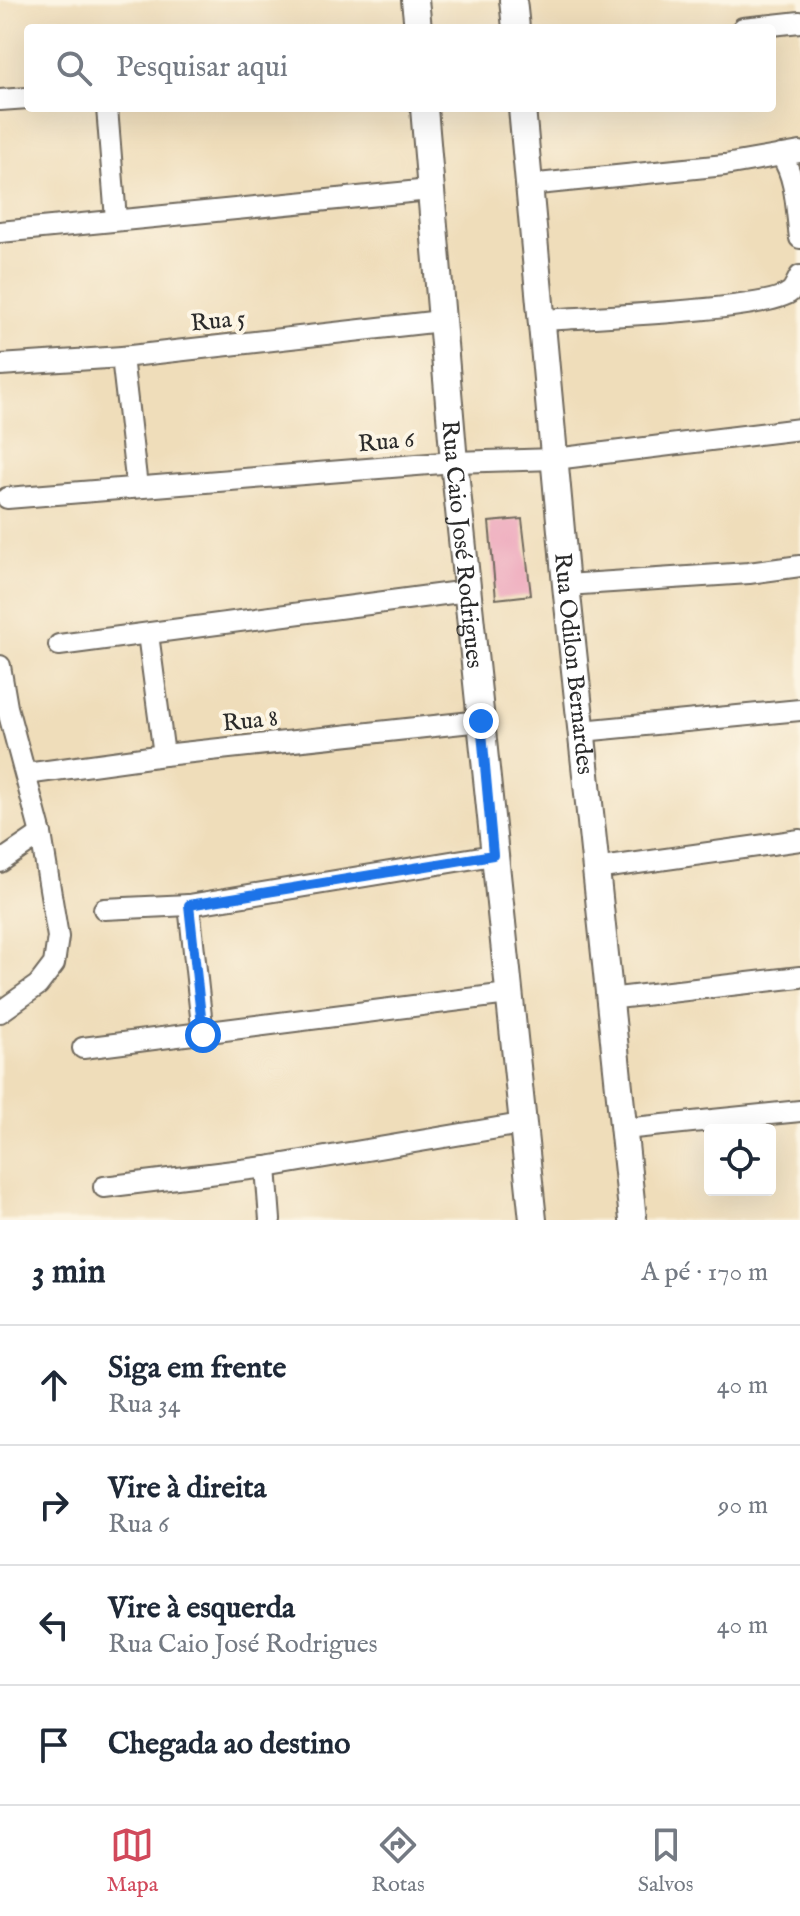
<!DOCTYPE html>
<html lang="pt">
<meta charset="utf-8">
<style>
body{margin:0;font-family:"IM FELL English",serif;background:#f6f6f7;color:#1f2937}
.controls{position:absolute;right:24px;bottom:24px;display:grid;overflow:hidden;border-radius:8px;box-shadow:0 8px 32px #0002}
.controls button{width:72px;height:72px;display:grid;place-items:center;padding:0;border:0;border-bottom:2px solid #e0e1e3;background:#fff;color:#1f2937;font:40px sans-serif}
.stop{position:absolute;width:24px;height:24px;margin:-18px;border:6px solid #1a73e8;border-radius:50%;background:#fff}
.stop.end{background:#1a73e8;border-color:#fff;box-shadow:0 2px 8px #0008}
.list{margin:0;padding:0;list-style:none}
h2{display:flex;justify-content:space-between;align-items:center;height:104px;margin:0;padding:0 32px;font-size:34px}
h2 small{font-size:26px;font-weight:400;color:#747a83}
.list li{display:grid;grid-template-columns:52px 1fr auto;gap:24px;align-items:center;box-sizing:border-box;height:120px;padding:0 32px;border-top:2px solid #e0e1e3}
.list b{display:block;font-size:30px;white-space:nowrap}
.list p{margin:0;font-size:26px;white-space:nowrap;color:#747a83}
.list em{font-size:26px;font-style:normal;color:#747a83}
.icon{flex:none;width:44px;height:44px;fill:none;stroke:currentColor;stroke-width:2;stroke-linecap:round;stroke-linejoin:round}
.map{position:relative;flex:none;width:800px;height:1220px;overflow:hidden}
.search{position:absolute;background:#fff;box-shadow:0 8px 32px #0002;left:24px;right:24px;top:24px;height:88px;display:flex;align-items:center;gap:20px;box-sizing:border-box;padding:0 28px;border-radius:8px;color:#747a83;font-size:30px}
.sheet{height:584px;background:#fff}
nav{display:flex;justify-content:space-around;align-items:center;box-sizing:border-box;height:112px;border-top:2px solid #e0e1e3;background:#fff;font-size:22px;color:#747a83}
nav a{display:grid;justify-items:center;gap:4px}
nav .on{color:#d1495b}
.map>svg:first-child{display:block}
.building{fill:#eca2b9}
.lines{fill:none;stroke-linecap:round;stroke-linejoin:round}
.minor-casing{stroke:#70695d;stroke-width:24}
.tertiary-casing{stroke:#70695d;stroke-width:30}
.minor{stroke:#fff;stroke-width:20}
.tertiary{stroke:#fff;stroke-width:26}
.route{stroke:#1a73e8;stroke-width:10}
.labels{text-anchor:middle;stroke-width:8;stroke-linejoin:round;paint-order:stroke}
.street-label{font-size:24px;fill:#2b2b2b;stroke:#fcf5e5}
</style>
<div class="map">
<svg width="800" height="1220" viewBox="0 0 800 1220">
<rect width="100%" height="100%" fill="#fcf5e5"/>
<filter id="ink" filterUnits="userSpaceOnUse"><feTurbulence type="fractalNoise" baseFrequency=".0125" numOctaves="2"/><feDisplacementMap in="SourceGraphic" scale="16" xChannelSelector="R" yChannelSelector="G"/><feConvolveMatrix kernelMatrix="1 2 1 2 8 2 1 2 1" color-interpolation-filters="sRGB"/></filter>
<filter id="wash" filterUnits="userSpaceOnUse"><feTurbulence type="fractalNoise" baseFrequency=".006" numOctaves="4" result="noise"/><feDisplacementMap in="SourceGraphic" scale="32" xChannelSelector="R" yChannelSelector="G"/><feGaussianBlur stdDeviation="1.8" result="paint"/><feColorMatrix in="noise" values="0 0 0 0 0 0 0 0 0 0 0 0 0 0 0 0 0 1.4 0 .05"/><feComposite in="paint" operator="in"/></filter>
<g filter="url(#wash)">
<rect width="100%" height="100%" fill="#efddba"/>
<g id="blocks">
<polygon class="building" points="522,519 531,595 496,599 489,522"/>
</g>
</g>
<g filter="url(#ink)">
<use href="#blocks" fill-opacity="0" stroke="#70695d" stroke-width="2"/>
<g class="lines">
<g class="minor-casing">
<g id="minor">
<polyline points="743,28 800,22"/>
<polyline points="0,100 28,98"/>
<polyline points="107,108 116,219"/>
<path d="M 781,155 C 797,179 796,210 800,238"/>
<polyline points="528,185 725,165 800,152"/>
<polyline points="0,232 430,190"/>
<path d="M 543,320 C 581,317 769,311 790,292 C 794,289 797,281 800,276"/>
<polyline points="122,357 137,487"/>
<polyline points="0,365 122,357 441,321"/>
<polyline points="7,498 454,462 555,459 800,429"/>
<polyline points="566,585 749,573 800,566"/>
<polyline points="148,634 164,755"/>
<polyline points="59,645 467,591"/>
<polyline points="0,666 7,707 41,834 58,937 54,964 38,985 0,1012"/>
<polyline points="582,731 800,710"/>
<polyline points="26,774 164,755 481,721"/>
<polyline points="0,862 41,834"/>
<polyline points="595,869 800,840"/>
<polyline points="189,905 203,1035"/>
<polyline points="104,909 189,905 493,855"/>
<polyline points="608,999 800,977"/>
<polyline points="83,1048 508,994"/>
<polyline points="624,1129 800,1111"/>
<polyline points="266,1167 270,1220"/>
<polyline points="104,1187 266,1167 521,1124"/>
</g>
</g>
<g class="tertiary-casing">
<g id="tertiary">
<polyline points="415,0 418,28"/>
<polyline points="513,0 516,28"/>
<path id="s1" d="M 424,108 L 454,462 L 533,1220"/>
<path id="s2" d="M 522,108 L 566,585 L 633,1220"/>
</g>
</g>
<use href="#minor" class="minor"/>
<use href="#tertiary" class="tertiary"/>
</g>
</g>
<g class="lines" filter="url(#ink)">
<polyline class="route" points="203,1035 189,905 493,855 481,721"/>
</g>
<g class="labels">
<g class="street-label">
<text transform="translate(218 320) rotate(-6)" y="8">Rua 5</text>
<text transform="translate(386 441) rotate(-5)" y="8">Rua 6</text>
<text dy="8" stroke="none"><textPath href="#s1" startOffset="438">Rua Caio José Rodrigues</textPath></text>
<text dy="8" stroke="none"><textPath href="#s2" startOffset="558">Rua Odilon Bernardes</textPath></text>
<text transform="translate(250 720) rotate(-6)" y="8">Rua 8</text>
</g>
</g>
</svg>
<div class="controls">
<button><svg class="icon" aria-label="locate" viewBox="0 0 24 24"><circle cx="12" cy="12" r="6"/><path d="M12 2v4M12 18v4M2 12h4M18 12h4"/></svg></button>
</div>
<div class="stop" style="left:203px;top:1035px"></div>
<div class="stop end" style="left:481px;top:721px"></div>
<div class="search"><svg class="icon" aria-label="search" viewBox="0 0 24 24"><circle cx="10" cy="10" r="6"/><path d="M15 15l6 6"/></svg>Pesquisar aqui</div>
</div>
<section class="sheet">
<h2>3 min<small>A pé · 170 m</small></h2>
<ul class="list">
<li><svg class="icon" aria-label="ahead" viewBox="0 0 24 24"><path d="M12 20V5M6 11l6-6 6 6"/></svg><div><b>Siga em frente</b><p>Rua 34</p></div><em>40 m</em></li>
<li><svg class="icon" aria-label="right" viewBox="0 0 24 24"><path d="M7 20v-9h11M14 6l5 5-5 5"/></svg><div><b>Vire à direita</b><p>Rua 6</p></div><em>90 m</em></li>
<li><svg class="icon" aria-label="left" viewBox="0 0 24 24"><path d="M17 20v-9H6M10 6l-5 5 5 5"/></svg><div><b>Vire à esquerda</b><p>Rua Caio José Rodrigues</p></div><em>40 m</em></li>
<li><svg class="icon" aria-label="arrive" viewBox="0 0 24 24"><path d="M6 21V4h12l-3 4 3 4H6"/></svg><div><b>Chegada ao destino</b></div></li>
</ul>
</section>
<nav>
<a class="on"><svg class="icon" aria-label="map" viewBox="0 0 24 24"><path d="M3 6l6-2 6 2 6-2v14l-6 2-6-2-6 2zM9 4v14M15 6v14"/></svg>Mapa</a>
<a><svg class="icon" aria-label="directions" viewBox="0 0 24 24"><path d="M12 3l9 9-9 9-9-9zM9 14v-3h6M13 9l2 2-2 2"/></svg>Rotas</a>
<a><svg class="icon" aria-label="saved" viewBox="0 0 24 24"><path d="M7 4h10v16l-5-4-5 4z"/></svg>Salvos</a>
</nav>
